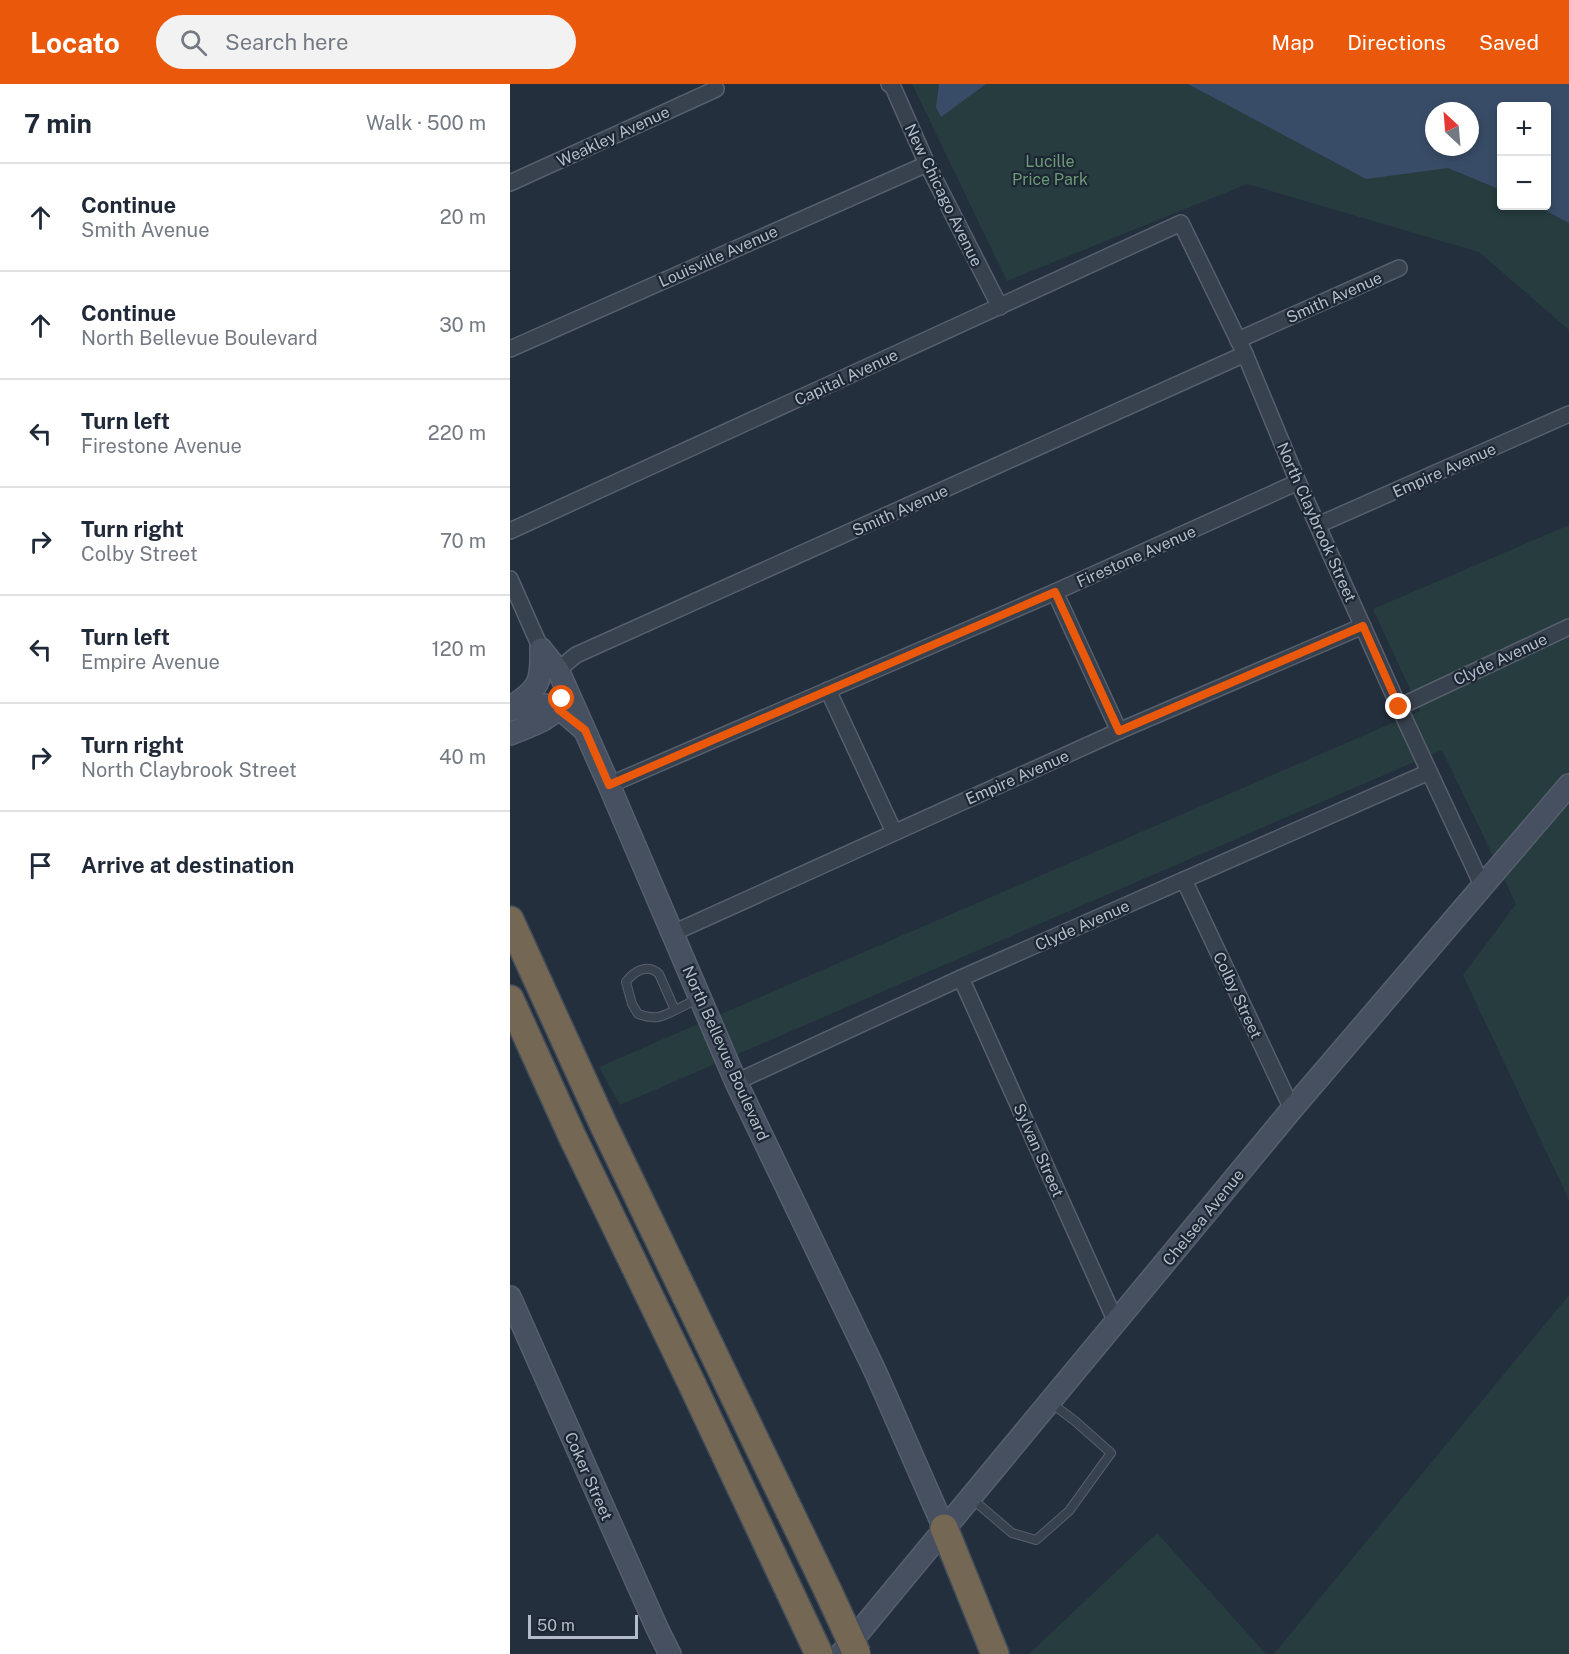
<!DOCTYPE html>
<meta charset="utf-8">
<style>
body{margin:0;font-family:"Public Sans",sans-serif;background:#f2f2f3;color:#1f2937}
.controls{position:absolute;right:18px;top:18px;display:grid;overflow:hidden;border-radius:6px;box-shadow:0 3px 9px #0003}
.controls button{width:54px;height:54px;display:grid;place-items:center;padding:0;border:0;border-bottom:2px solid #e0e1e3;background:#fff;color:#1f2937;font:30px sans-serif}
.compass{position:absolute;left:915px;top:18px;width:54px;height:54px;border-radius:50%;background:#fff;box-shadow:0 3px 9px #0003;rotate:334deg}
.scale{position:absolute;left:18px;bottom:15px;width:110px;box-sizing:border-box;padding-left:6px;border:3px solid #b4bcc9;border-top:0;font-size:16px;line-height:21px;white-space:nowrap;color:#b4bcc9;-webkit-text-stroke:4px #1d2633;paint-order:stroke}
.stop{position:absolute;width:18px;height:18px;margin:-14px;border:4px solid #ea580c;border-radius:50%;background:#fff}
.stop.end{background:#ea580c;border-color:#fff;box-shadow:0 2px 6px #0008}
.list{margin:0;padding:0;list-style:none}
h2{display:flex;justify-content:space-between;align-items:center;height:78px;margin:0;padding:0 24px;font-size:26px}
h2 small{font-size:20px;font-weight:400;color:#747a83}
.list li{display:grid;grid-template-columns:39px 1fr auto;gap:18px;align-items:center;box-sizing:border-box;height:108px;padding:0 24px;border-top:2px solid #e0e1e3}
.list b{display:block;font-size:22px;white-space:nowrap}
.list p{margin:0;font-size:20px;white-space:nowrap;color:#747a83}
.list em{font-size:20px;font-style:normal;color:#747a83}
.icon{flex:none;width:33px;height:33px;fill:none;stroke:currentColor;stroke-width:2;stroke-linecap:round;stroke-linejoin:round}
.map{position:relative;flex:none;width:1059px;height:1570px;overflow:hidden}
header{display:flex;align-items:center;gap:36px;box-sizing:border-box;height:84px;padding:0 30px;background:#ea580c;color:#fff}
header strong{font-size:28px}
nav{display:flex;gap:33px;margin-inline-start:auto;font-size:21px}
.search{width:420px;height:54px;background:#f2f2f3;display:flex;align-items:center;gap:15px;box-sizing:border-box;padding:0 21px;border-radius:33px;color:#747a83;font-size:22px}
main{display:flex}
aside{flex:1;background:#fff}
.map>svg:first-child{display:block}
.green{fill:#263c3f;fill-rule:evenodd}
.water{fill:#394c67;fill-rule:evenodd}
.lines{fill:none;stroke-linecap:round;stroke-linejoin:round}
.lane-casing{stroke:#565f6c;stroke-width:10}
.street-casing{stroke:#565f6c;stroke-width:18}
.secondary-casing{stroke:#565f6c;stroke-width:24}
.highway-casing{stroke:#434c59;stroke-width:30}
.lane{stroke:#38414e;stroke-width:8}
.street{stroke:#38414e;stroke-width:15}
.secondary{stroke:#465061;stroke-width:21}
.highway{stroke:#746855;stroke-width:27}
.highway-bridge-casing{stroke:#434c59;stroke-width:30;stroke-linecap:butt}
.highway-bridge{stroke:#746855;stroke-width:27}
.route{stroke:#ea580c;stroke-width:8}
.labels{text-anchor:middle;stroke-width:4.5;stroke-linejoin:round;paint-order:stroke}
.street-label{font-size:16px;fill:#b4bcc9;stroke:#1d2633}
.park-label{font-size:16px;fill:#6b9a76;stroke:#1d2633}
</style>
<header>
<strong>Locato</strong>
<div class="search"><svg class="icon" aria-label="search" viewBox="0 0 24 24"><circle cx="10" cy="10" r="6"/><path d="M15 15l6 6"/></svg>Search here</div>
<nav><a>Map</a><a>Directions</a><a>Saved</a></nav>
</header>
<main>
<aside>
<h2>7 min<small>Walk · 500 m</small></h2>
<ul class="list">
<li><svg class="icon" aria-label="ahead" viewBox="0 0 24 24"><path d="M12 20V5M6 11l6-6 6 6"/></svg><div><b>Continue</b><p>Smith Avenue</p></div><em>20 m</em></li>
<li><svg class="icon" aria-label="ahead" viewBox="0 0 24 24"><path d="M12 20V5M6 11l6-6 6 6"/></svg><div><b>Continue</b><p>North Bellevue Boulevard</p></div><em>30 m</em></li>
<li><svg class="icon" aria-label="left" viewBox="0 0 24 24"><path d="M17 20v-9H6M10 6l-5 5 5 5"/></svg><div><b>Turn left</b><p>Firestone Avenue</p></div><em>220 m</em></li>
<li><svg class="icon" aria-label="right" viewBox="0 0 24 24"><path d="M7 20v-9h11M14 6l5 5-5 5"/></svg><div><b>Turn right</b><p>Colby Street</p></div><em>70 m</em></li>
<li><svg class="icon" aria-label="left" viewBox="0 0 24 24"><path d="M17 20v-9H6M10 6l-5 5 5 5"/></svg><div><b>Turn left</b><p>Empire Avenue</p></div><em>120 m</em></li>
<li><svg class="icon" aria-label="right" viewBox="0 0 24 24"><path d="M7 20v-9h11M14 6l5 5-5 5"/></svg><div><b>Turn right</b><p>North Claybrook Street</p></div><em>40 m</em></li>
<li><svg class="icon" aria-label="arrive" viewBox="0 0 24 24"><path d="M6 21V4h12l-3 4 3 4H6"/></svg><div><b>Arrive at destination</b></div></li>
</ul>
</aside>
<div class="map">
<svg width="1059" height="1570" viewBox="0 0 1059 1570">
<rect width="100%" height="100%" fill="#242f3e"/>
<g class="green">
<path d="M 402,0 L 1059,0 L 1059,246 L 969,168 L 737,100 L 497,197 ZM 992,22 L 1036,22 L 1036,122 L 992,122 ZM 924,27 L 960,27 L 960,63 L 924,63 Z"/>
<polygon points="1059,441 1059,1116 953,891 1006,820 932,666 110,1021 89,983 910,627 863,525"/>
<polygon points="1059,1211 1059,1570 764,1570"/>
<polygon points="647,1449 756,1570 519,1570"/>
</g>
<g class="water">
<polygon points="429,0 476,0 431,33 426,23"/>
<path d="M 678,0 L 1059,0 L 1059,139 L 1027,122 L 1036,122 L 1036,22 L 992,22 L 991,106 L 938,84 L 856,95 ZM 924,27 L 960,27 L 960,63 L 924,63 Z"/>
</g>
<g class="lines">
<g class="lane-casing">
<g id="lane">
<path d="M 165,926 L 149,890 C 138,879 124,887 116,898 L 122,920 L 128,930 C 134,932 142,934 148,933 C 159,931 178,919 189,914"/>
<polyline points="461,1414 502,1449 526,1456 559,1427 601,1369 565,1337 541,1319"/>
</g>
</g>
<g class="street-casing">
<g id="street">
<polyline points="379,0 383,3 417,80 490,223"/>
<polyline points="0,99 206,5"/>
<polyline points="728,256 889,184"/>
<polyline points="0,265 417,80"/>
<polyline points="808,441 1059,330"/>
<polyline points="0,447 671,139 735,270 788,398 889,623 973,803"/>
<polyline points="0,495 31,565"/>
<polyline points="545,508 609,647"/>
<polyline points="48,586 66,571 735,270"/>
<polyline points="318,606 384,748"/>
<polyline points="889,623 1059,543"/>
<polyline points="99,701 545,508 788,398"/>
<polyline points="674,796 782,1025"/>
<polyline points="163,849 609,647 853,542"/>
<polyline points="451,894 606,1238"/>
<polyline points="226,998 451,894 919,688"/>
</g>
</g>
<g class="secondary-casing">
<g id="secondary">
<polyline points="31,565 48,586 99,701 226,998 366,1289 434,1444"/>
<path d="M 1,623 C 29,605 32,598 31,565"/>
<path d="M 0,626 C 15,623 35,617 49,625 C 57,630 65,638 72,644"/>
<path d="M 0,650 C 16,643 45,635 51,618"/>
<polyline points="0,1213 147,1544 160,1570"/>
<polyline points="331,1570 782,1025 1059,701"/>
</g>
</g>
<g class="highway-casing">
<g id="highway">
<polyline points="0,836 94,1042 318,1507"/>
<polyline points="0,915 62,1052 180,1296 309,1570"/>
<polyline points="434,1444 485,1570"/>
</g>
</g>
<use href="#lane" class="lane"/>
<use href="#street" class="street"/>
<use href="#secondary" class="secondary"/>
<use href="#highway" class="highway"/>
<g class="highway-bridge-casing">
<polyline id="highway-bridge" points="318,1507 347,1570"/>
</g>
<use href="#highway-bridge" class="highway-bridge"/>
</g>
<g class="lines">
<polyline class="route" points="52,615 48,625 75,646 99,701 545,508 609,647 853,542 889,623"/>
</g>
<g class="labels">
<g class="street-label">
<text transform="translate(103 52) rotate(-25)" y="6">Weakley Avenue</text>
<text transform="translate(434 111) rotate(64)" y="6">New Chicago Avenue</text>
<text transform="translate(208 172) rotate(-24)" y="6">Louisville Avenue</text>
<text transform="translate(824 213) rotate(-24)" y="6">Smith Avenue</text>
<text transform="translate(336 293) rotate(-25)" y="6">Capital Avenue</text>
<text transform="translate(934 386) rotate(-24)" y="6">Empire Avenue</text>
<text transform="translate(390 426) rotate(-24)" y="6">Smith Avenue</text>
<text transform="translate(807 438) rotate(66)" y="6">North Claybrook Street</text>
<text transform="translate(626 472) rotate(-24)" y="6">Firestone Avenue</text>
<text transform="translate(990 575) rotate(-25)" y="6">Clyde Avenue</text>
<text transform="translate(507 693) rotate(-24)" y="6">Empire Avenue</text>
<text transform="translate(572 841) rotate(-24)" y="6">Clyde Avenue</text>
<text transform="translate(728 911) rotate(65)" y="6">Colby Street</text>
<text transform="translate(216 969) rotate(66)" y="6">North Bellevue Boulevard</text>
<text transform="translate(529 1066) rotate(66)" y="6">Sylvan Street</text>
<text transform="translate(693 1133) rotate(-51)" y="6">Chelsea Avenue</text>
<text transform="translate(79 1392) rotate(66)" y="6">Coker Street</text>
</g>
<g class="park-label">
<text x="540" y="83">Lucille<tspan x="540" dy="18">Price Park</tspan></text>
</g>
</g>
</svg>
<div class="controls">
<button>+</button>
<button>−</button>
</div>
<svg class="compass" viewBox="-18 -18 36 36"><path d="M0-13l5 13h-10z" fill="#e53935"/><path d="M0 13l5-13h-10z" fill="#747a83"/></svg>
<div class="scale">50 m</div>
<div class="stop" style="left:52px;top:615px"></div>
<div class="stop end" style="left:889px;top:623px"></div>
</div>
</main>
